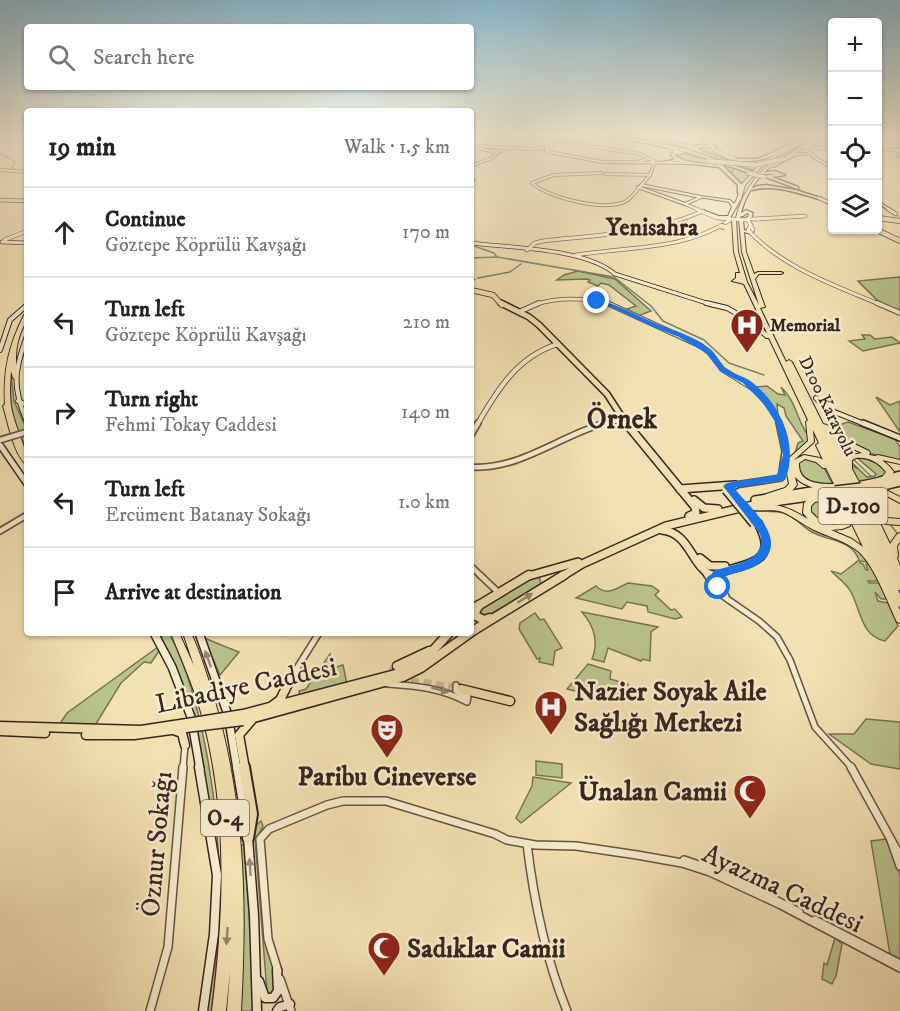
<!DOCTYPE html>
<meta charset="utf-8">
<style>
body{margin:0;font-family:"IM FELL DW Pica",serif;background:#f6f6f6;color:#222}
.controls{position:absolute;right:18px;top:18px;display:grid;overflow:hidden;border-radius:6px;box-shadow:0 2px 4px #0004}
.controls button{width:54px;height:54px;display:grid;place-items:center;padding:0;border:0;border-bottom:2px solid #e0e0e0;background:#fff;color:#222;font:30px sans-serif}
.stop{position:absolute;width:18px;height:18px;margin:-14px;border:4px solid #1a73e8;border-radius:50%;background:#fff}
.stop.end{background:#1a73e8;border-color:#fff;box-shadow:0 2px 6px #0008}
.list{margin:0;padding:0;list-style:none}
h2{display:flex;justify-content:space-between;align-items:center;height:78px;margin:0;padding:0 24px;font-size:26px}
h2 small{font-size:20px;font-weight:400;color:#767676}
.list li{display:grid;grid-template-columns:39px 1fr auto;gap:18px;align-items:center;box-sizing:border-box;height:90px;padding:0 24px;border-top:2px solid #e0e0e0}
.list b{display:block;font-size:22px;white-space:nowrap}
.list p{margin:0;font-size:20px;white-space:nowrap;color:#767676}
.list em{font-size:20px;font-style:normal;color:#767676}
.icon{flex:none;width:33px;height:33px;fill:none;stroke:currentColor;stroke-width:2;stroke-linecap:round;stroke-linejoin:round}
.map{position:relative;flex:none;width:900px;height:1011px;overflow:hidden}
.search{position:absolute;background:#fff;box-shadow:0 2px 4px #0004;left:24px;top:24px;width:450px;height:66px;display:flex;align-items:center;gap:15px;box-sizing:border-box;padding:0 21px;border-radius:6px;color:#767676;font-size:22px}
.panel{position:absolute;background:#fff;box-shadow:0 2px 4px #0004;left:24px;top:108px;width:450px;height:528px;border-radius:6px}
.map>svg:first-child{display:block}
.green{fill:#bac38c;stroke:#787456;stroke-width:1.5}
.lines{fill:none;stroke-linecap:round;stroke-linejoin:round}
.stream{stroke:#738172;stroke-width:1.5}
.secondary-tunnel{stroke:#ccbc95;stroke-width:2;stroke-dasharray:2 1.5;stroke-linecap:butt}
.primary-tunnel{stroke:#ccbc95;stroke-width:8;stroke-dasharray:8 4.5;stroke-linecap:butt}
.tertiary-far5-casing{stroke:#655544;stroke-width:4}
.tertiary-far4-casing{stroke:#655544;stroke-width:4.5}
.tertiary-far3-casing{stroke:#655544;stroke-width:6}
.tertiary-far2-casing{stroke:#655544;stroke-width:8}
.tertiary-far1-casing{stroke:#655544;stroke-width:8}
.tertiary-casing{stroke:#655544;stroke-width:10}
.secondary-far5-casing{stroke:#362620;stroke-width:4}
.secondary-far4-casing{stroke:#362620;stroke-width:4.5}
.secondary-far3-casing{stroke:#362620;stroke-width:6}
.secondary-far2-casing{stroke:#362620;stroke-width:8}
.secondary-far1-casing{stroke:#362620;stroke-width:10}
.secondary-casing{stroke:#362620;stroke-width:11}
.primary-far5-casing{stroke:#362620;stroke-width:4.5}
.primary-far4-casing{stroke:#362620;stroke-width:6}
.primary-far3-casing{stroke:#362620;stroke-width:8}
.primary-far2-casing{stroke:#362620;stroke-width:10}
.primary-far1-casing{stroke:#362620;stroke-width:11}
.primary-casing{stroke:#362620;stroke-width:14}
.trunk-casing{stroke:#362620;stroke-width:2}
.motorway-casing{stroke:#362620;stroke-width:3}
.tertiary-far5{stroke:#f7eccd;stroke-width:2}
.tertiary-far4{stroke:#f7eccd;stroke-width:3}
.tertiary-far3{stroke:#f7eccd;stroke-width:4}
.tertiary-far2{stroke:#f7eccd;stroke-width:4.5}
.tertiary-far1{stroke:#f7eccd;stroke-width:5}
.tertiary{stroke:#f7eccd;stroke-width:7}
.secondary-far5{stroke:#f7eccd;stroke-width:2}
.secondary-far4{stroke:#f7eccd;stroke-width:3}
.secondary-far3{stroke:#f7eccd;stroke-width:4}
.secondary-far2{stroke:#f7eccd;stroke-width:5}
.secondary-far1{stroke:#f7eccd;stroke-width:7}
.secondary{stroke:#f7eccd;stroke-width:8}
.primary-far5{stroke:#f2e1b2;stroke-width:3}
.primary-far4{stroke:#f2e1b2;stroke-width:4.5}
.primary-far3{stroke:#f2e1b2;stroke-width:5}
.primary-far2{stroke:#f2e1b2;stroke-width:7}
.primary-far1{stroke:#f2e1b2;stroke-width:8}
.primary{stroke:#f2e1b2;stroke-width:10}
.trunk{fill:#f2e1b2;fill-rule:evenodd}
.motorway{fill:#f2e1b2;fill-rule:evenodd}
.tertiary-bridge-casing{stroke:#655544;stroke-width:8;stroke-linecap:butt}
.primary-bridge-far1-casing{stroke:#362620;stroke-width:10;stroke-linecap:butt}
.primary-bridge-casing{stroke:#362620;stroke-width:11;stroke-linecap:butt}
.trunk-bridge-casing{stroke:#362620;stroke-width:6;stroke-linecap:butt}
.motorway-bridge-casing{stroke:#362620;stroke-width:5;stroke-linecap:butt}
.tertiary-bridge{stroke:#f7eccd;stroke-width:4.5}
.primary-bridge-far1{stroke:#f2e1b2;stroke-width:7}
.primary-bridge{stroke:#f2e1b2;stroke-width:8}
.trunk-bridge{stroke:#f2e1b2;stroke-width:4.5}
.motorway-bridge{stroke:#f2e1b2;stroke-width:4}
.oneway{fill:#948469}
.oneway2{fill:#968976}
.route{fill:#1a73e8}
.labels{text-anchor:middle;stroke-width:5;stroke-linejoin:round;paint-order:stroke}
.far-poi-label{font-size:18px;font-weight:bold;fill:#362620;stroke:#f7eccd;text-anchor:start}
.far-street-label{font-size:18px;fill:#362620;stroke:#f7eccd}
.shield{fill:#f7eccd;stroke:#706154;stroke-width:1.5}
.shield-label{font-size:21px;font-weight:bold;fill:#362620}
.far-district-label{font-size:24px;font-weight:bold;fill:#362620;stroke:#f7eccd}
.near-street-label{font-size:27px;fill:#362620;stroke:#f7eccd}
.near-poi-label{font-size:27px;font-weight:bold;fill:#362620;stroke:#f7eccd;text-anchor:start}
.district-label{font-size:28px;font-weight:bold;fill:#362620;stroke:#f7eccd}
</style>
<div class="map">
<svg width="900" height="1011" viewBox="0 0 900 1011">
<rect width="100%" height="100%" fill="#f2e1b2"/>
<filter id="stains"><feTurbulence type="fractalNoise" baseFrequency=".00333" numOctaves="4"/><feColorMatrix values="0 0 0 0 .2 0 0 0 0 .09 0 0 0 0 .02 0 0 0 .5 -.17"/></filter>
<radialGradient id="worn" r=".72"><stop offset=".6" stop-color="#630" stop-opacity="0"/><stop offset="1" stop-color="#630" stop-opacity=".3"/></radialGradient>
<g class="green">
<path d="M 616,134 C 647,134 676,145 707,145 C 740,168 755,163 791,145 L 764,159 L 754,161 L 770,158 L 754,170 L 695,149 L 727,158 L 696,148 L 702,145 L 692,147 L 692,149 Z"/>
<path d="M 676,152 L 701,159 L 679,152 L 693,154 L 715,162 L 706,161 C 721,164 735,169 751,174 L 747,175 L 749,176 L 741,186 L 731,175 L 733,170 L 730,173 L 719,163 L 721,166 L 683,162 L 673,155 Z"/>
<polygon points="578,271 615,279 651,311 638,316 627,309 636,306 609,285 601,283 598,286 588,282 590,280 587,279 557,280 564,275"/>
<polygon points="900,277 900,313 883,306 858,281"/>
<polygon points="862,335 870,335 875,339 892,337 900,343 863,351 849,341 865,339"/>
<path d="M 10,364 L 14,401 L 27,430 L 27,448 C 9,419 9,397 10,364 Z"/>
<path d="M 767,386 L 778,394 L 785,395 L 781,387 C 797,401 797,424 811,439 L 795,454 L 798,443 L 803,441 L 786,416 L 784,408 L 777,404 L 778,415 L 768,399 L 755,387 Z"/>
<polygon points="876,397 890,405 900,401 900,432"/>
<path d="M 848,422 L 895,439 L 900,447 L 900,461 C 876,456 846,449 831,428 Z"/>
<polygon points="864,456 879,464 886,472 884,477 857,481 850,465 859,469 851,462 867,477 875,476 876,474 856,457"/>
<polygon points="808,458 822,464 833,485 819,485 802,478 797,465 802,459"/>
<polygon points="839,498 846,513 845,523 831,526 811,516 810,505 817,501"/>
<path d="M 763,509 L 784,511 L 845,541 L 859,551 L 868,562 L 860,561 L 860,563 L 863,564 L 866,570 L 868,570 L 866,564 L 870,564 L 878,581 L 868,581 L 869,583 L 879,583 L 887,599 L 881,599 L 875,592 L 878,601 L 888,603 L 898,626 L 885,641 C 861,636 861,611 851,592 C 847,584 837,577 831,571 L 841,574 L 859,560 C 852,541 832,541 816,534 C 803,529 797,517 784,513 C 773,510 762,512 751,511 Z"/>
<polygon points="539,576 541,584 486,617 482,617 477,610 515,584"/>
<path d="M 628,583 L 652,586 L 659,591 L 655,595 L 671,610 L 675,609 L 682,617 L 675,619 L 648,612 L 647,606 L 627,602 L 622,609 L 576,598 L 596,586 C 607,597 617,588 628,583 Z"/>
<path d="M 582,612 L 658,627 L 651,632 L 650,661 L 643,659 L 641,661 L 608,648 L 604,662 L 592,659 C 599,642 594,626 582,612 Z"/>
<polygon points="535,613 540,620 544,619 562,648 555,651 553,665 539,662 540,658 537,659 519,629 520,623"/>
<path d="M 159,633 L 169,633 C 189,672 199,712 207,755 C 223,841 223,925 211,1011 L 205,1011 L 219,874 L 217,850 L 193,717 L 176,666 Z"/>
<polygon points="204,638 239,652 220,675"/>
<polygon points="158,647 159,651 151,663 144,662 121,683 94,727 59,725 67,713"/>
<polygon points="330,654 333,668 343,665 347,684 300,697 299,691 306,689"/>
<polygon points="588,664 611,671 610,679 628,684 628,689 610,697 602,696 603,690 584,685 575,691 567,689"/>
<polygon points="866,719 900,722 900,769 871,764 829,734 854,734"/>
<polygon points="536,761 562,764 562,778 536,775"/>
<polygon points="533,777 571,783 521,823 516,818 532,786"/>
<polygon points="261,821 263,826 256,841 267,944 275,973 275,993 270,995 267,992 254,827"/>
<polygon points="886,839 900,875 900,959 890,954 871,841"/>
<polygon points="244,844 253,967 253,1011 241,1011 244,923 240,846"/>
<polygon points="835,938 842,944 836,976 832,984 822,979 824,963 827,965"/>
</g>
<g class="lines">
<g class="stream">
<polyline points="593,134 602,137"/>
<polyline points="522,146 539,134"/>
<polyline points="0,153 15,162 12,168 16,170"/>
<polyline points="481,163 509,150"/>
<polyline points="471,173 475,180 471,186"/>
<polyline points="471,245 494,253 497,257"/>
<polyline points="471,258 497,257 614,277 651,306 663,321 704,340 729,363 764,375"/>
<polyline points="478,278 510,272 521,264"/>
<polyline points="471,281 475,279"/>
<polyline points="21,357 27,354"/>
<polyline points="854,460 872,477"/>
<polyline points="884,497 885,516"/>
<polyline points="889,523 897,533"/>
</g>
<polyline class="secondary-tunnel" points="540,151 549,149"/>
<polyline class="primary-tunnel" points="397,666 390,672 392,680 396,683 420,682 460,689"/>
<g class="tertiary-far5-casing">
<g id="tertiary-far5">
<polyline points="559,141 640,154 654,161 651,162"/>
<polyline points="811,147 832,149"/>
<polyline points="878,149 899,150"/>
<polyline points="640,161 649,159"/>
<polyline points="0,170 27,172"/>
<path d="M 601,173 L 554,175 L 532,183 C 550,198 599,210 622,203 C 629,201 634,194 639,188"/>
<polyline points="605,174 650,175"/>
<polyline points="685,204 699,210"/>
</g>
</g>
<g class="tertiary-far4-casing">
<g id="tertiary-far4">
<polyline points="696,209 717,218 748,220 753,230"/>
<polyline points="747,219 759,219"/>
<polyline points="757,219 805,216"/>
<path d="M 751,225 L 748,230 C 783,268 834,285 881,305"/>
<polyline points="4,240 27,231"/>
<path d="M 527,250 L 535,243 L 543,241 C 598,235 651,234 703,211"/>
<path d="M 576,255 C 629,246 684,251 730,220"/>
<path d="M 534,305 C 560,296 587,298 613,305"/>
</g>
</g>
<g class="tertiary-far3-casing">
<g id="tertiary-far3">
<polyline points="607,303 701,346 710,353 722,369 757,391 774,412 780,425"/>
<polyline points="877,303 900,313"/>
<polyline points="519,312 539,303"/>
<polyline points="18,401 27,405"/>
<path d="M 477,425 C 497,390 518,356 558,344"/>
<polyline points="600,425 622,419"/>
</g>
</g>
<g class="tertiary-far2-casing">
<g id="tertiary-far2">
<polyline points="471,435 478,423"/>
<path d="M 471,467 C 520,470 559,436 605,423"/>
<polyline points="735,485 781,478 785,451 779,423"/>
<polyline points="0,531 27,515"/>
<polyline points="471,566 482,577"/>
<polyline points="706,574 708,577"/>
</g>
</g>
<g class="tertiary-far1-casing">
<g id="tertiary-far1">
<polyline points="480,575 499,593"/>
<polyline points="707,575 720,594 759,621 777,637 790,660 815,727 853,769"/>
<polyline points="716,575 718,587 726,596"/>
<polyline points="292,676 319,633"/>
<path d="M 388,684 C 417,686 441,688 467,702 L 468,697 L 456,691 L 456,685"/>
<polyline points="183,769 185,745"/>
</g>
</g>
<g class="tertiary-casing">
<g id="tertiary">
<polyline points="851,767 900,856"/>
<polyline points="891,840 900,866"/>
<path d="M 527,844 C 534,902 545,957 567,1011"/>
<polyline points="684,860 710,869"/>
<polyline points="724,874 799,912"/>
<polyline points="815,920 900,964"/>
<polyline points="278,971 268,939 260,839 269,829 327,805 343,801 386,801 495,834 507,840 535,845 576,846 637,855 682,863 710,872 779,904 900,968"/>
<polyline points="280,979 291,1011"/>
<polyline points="150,1011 168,947 183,767"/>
</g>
</g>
<g class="secondary-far5-casing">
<g id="secondary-far5">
<polyline points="898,134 900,136"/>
<polyline points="900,145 897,151 900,156"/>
<polyline points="471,146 537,149 550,146 546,150 549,152 602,162 688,163"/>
<polyline points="477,148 495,152"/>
<polyline points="805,148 815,158 832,167"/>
<polyline points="805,148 830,134"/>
<polyline points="471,166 492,158 503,147"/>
<polyline points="641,185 701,197"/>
<polyline points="638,187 685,204 701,197"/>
<polyline points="639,188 650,175 654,164 651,162"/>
<polyline points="878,202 890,210"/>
</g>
</g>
<g class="secondary-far4-casing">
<g id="secondary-far4">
<polyline points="888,209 896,214"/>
<polyline points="2,242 27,243"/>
<path d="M 471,243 C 511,248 585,248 615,274 L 713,305"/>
</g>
</g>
<g class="secondary-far3-casing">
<g id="secondary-far3">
<polyline points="706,303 727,308 750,321"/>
<path d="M 27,336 C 14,371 12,387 27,422"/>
<polyline points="0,350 10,320 27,305"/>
<polyline points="816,398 827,409 867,425"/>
</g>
</g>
<g class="secondary-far2-casing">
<g id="secondary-far2">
<polyline points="863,423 900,438"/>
<polyline points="0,445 27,484"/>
</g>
</g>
<g class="secondary-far1-casing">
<g id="secondary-far1">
<polyline points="154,633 172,667 191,717 200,769"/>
<polyline points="199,633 228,715 237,769"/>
</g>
</g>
<g class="secondary-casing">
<g id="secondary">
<polyline points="199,767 217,875 214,934 203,1011"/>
<polyline points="237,767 247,826"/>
<polyline points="248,838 254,915 257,1011"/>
<polyline points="259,981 265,998 273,998 278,991 277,970"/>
<polyline points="277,1011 280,1007 290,1004"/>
</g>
</g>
<g class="primary-far5-casing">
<g id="primary-far5">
<polyline points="701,134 717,152 734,158"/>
<polyline points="550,146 565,134"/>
<polyline points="766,157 806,138 805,134"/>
<polyline points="819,198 832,204"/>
<polyline points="0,200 27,201"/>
</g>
</g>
<g class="primary-far4-casing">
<g id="primary-far4">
<polyline points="878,218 900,221"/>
<polyline points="877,230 900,241"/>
<polyline points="471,290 493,295 502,305"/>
</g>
</g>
<g class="primary-far3-casing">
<polyline id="primary-far3" points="501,303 529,317 539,325 607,394 627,425"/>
</g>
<g class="primary-far2-casing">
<g id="primary-far2">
<polyline points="626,423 695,507 696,513 689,516"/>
<polyline points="880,481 900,475"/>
<polyline points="861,487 883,483"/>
<polyline points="880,487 900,482"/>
<polyline points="680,489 735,485"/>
<polyline points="694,500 704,508 718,509"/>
<polyline points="755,500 830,488"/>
<path d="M 662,530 C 690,533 690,564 712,576 C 741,562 782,567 758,523"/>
<polyline points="700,558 710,566 725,566"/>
<polyline points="525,577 578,562"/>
<polyline points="561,577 582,564 666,526 753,505 837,493"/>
</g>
</g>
<g class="primary-far1-casing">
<g id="primary-far1">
<polyline points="710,575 714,575"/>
<polyline points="479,605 475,612 476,616 484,620 490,618"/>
<polyline points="471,610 529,575"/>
<polyline points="471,632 564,575"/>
<polyline points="397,666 429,651"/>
<polyline points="461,689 510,701"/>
<polyline points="272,706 280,700 292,676"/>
<polyline points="243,714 399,673 426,658 449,633"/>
<polyline points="243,721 403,677 421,668 470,633"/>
<polyline points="0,726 141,730 187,723"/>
<polyline points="0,731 45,733"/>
<polyline points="176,731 182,733 185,745"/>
<polyline points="86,735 134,735 186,728"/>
<polyline points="245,769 239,735 251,721"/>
</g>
</g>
<g class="primary-casing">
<polyline id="primary" points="244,767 252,814 248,838"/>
</g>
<g class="trunk-casing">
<g id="trunk">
<polygon points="816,134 820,134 764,164 745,185 741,199 730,218 719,218 701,211 703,210 719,216 728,216 732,207 729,202 699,197 701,196 730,200 734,204 737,199 741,185 762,162"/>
<path d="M 794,153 L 811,153 L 813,154 L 796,155 L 774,167 L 771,166 C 756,179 746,194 741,213 L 746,210 L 753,213 L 751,219 L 743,220 L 744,230 L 753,233 L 751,234 L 744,232 L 746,252 L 754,274 L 758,272 L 781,272 L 783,273 L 781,274 L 759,274 L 755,279 L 765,307 L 760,308 L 786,362 L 789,360 L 792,362 L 823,424 L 827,425 L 842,438 L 869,451 L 870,453 L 869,455 L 875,456 L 878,455 L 900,460 L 900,464 L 882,460 L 889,466 L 894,472 L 887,481 L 861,486 L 863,490 L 886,490 L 900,497 L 900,503 L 885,495 L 865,495 L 873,508 L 876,509 L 888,518 L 900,519 L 900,525 L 886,524 L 878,519 L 890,544 L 897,534 L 900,533 L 900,542 L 897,546 L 898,556 L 897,558 L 900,566 L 900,590 L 898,590 L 900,594 L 900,607 L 898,606 L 900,610 L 900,623 L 897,622 C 887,601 875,567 859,552 C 846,541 829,537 814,530 C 804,525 795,518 785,513 C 773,507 754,514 745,507 C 750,504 753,504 759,504 C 781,504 789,508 808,519 L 803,513 L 804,503 L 810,498 L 838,493 L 836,489 C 822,490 805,488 795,477 L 797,485 L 791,492 L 769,499 L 765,496 L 766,494 L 785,488 L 789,484 L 786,468 L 788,459 L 808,441 L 806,422 L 808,420 L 769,338 L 766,338 L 747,321 L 752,319 L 739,312 L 744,311 L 757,317 L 758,321 L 755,323 L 767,333 L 744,284 L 732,281 L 736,278 L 736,273 L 740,273 L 734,252 L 732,220 L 734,219 L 736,220 L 738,252 L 747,282 L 759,305 L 742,252 L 739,220 L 748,217 L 749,214 L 747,213 L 743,216 L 741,216 L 739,219 L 736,218 C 742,192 756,174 777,158 L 780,159 L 773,165 ZM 813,430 L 819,443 L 816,445 L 823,460 L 820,458 L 804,455 L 794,460 L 814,442 ZM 837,441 L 838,442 L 862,453 L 852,455 L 846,458 ZM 856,458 C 869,457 878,462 886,472 L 882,477 L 859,482 L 852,469 L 852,460 ZM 805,459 L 816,462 L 823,468 L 826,468 L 834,484 C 818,484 798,483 799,463 ZM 840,497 L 847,513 L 845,515 L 844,522 C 831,528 820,522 811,512 L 811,506 L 815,502 ZM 851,522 L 863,547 L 852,539 L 831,530 L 842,529 L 850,526 Z"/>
<path d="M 27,313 C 27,321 24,325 21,332 C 15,348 15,360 18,377 L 15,379 L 13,378 L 11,371 C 10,386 9,401 13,415 C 17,432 27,448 27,465 C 14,456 8,422 3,406 L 5,404 C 3,370 9,345 24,315 Z"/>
<path d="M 171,633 L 179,633 L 194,666 L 183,633 L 191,633 C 201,654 207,676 214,698 C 245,803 247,903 241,1011 L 227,1011 L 230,971 L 226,1011 L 212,1011 C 224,915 228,818 204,723 C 196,692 183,663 171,633 Z"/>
</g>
</g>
<g class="motorway-casing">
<g id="motorway">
<path d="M 601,134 L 610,134 L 682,148 L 753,172 L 750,173 L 720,163 L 742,185 L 742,193 L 740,194 L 738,193 L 738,185 L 719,167 L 683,163 L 678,161 L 665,163 L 663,162 L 674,160 L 671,153 L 683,151 ZM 684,151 L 717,162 L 716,163 L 718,165 C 703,163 685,164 674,155 L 684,153 Z"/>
<polygon points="814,138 817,139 785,160 782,159"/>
<path d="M 804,141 L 805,143 C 776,153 754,169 723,157 L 725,156 L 738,159 L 757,159 Z"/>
<polygon points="699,145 714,145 716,146 700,147 696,149 702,151 701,153 691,149"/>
<polygon points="774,171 785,175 772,177 798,187 798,189 763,176 777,174 764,174 762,173"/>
<path d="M 766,185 L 795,190 L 821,198 L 819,199 C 798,193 774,184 752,190 L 750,189 L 758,186 Z"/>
</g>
</g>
<use href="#tertiary-far5" class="tertiary-far5"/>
<use href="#tertiary-far4" class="tertiary-far4"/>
<use href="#tertiary-far3" class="tertiary-far3"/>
<use href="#tertiary-far2" class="tertiary-far2"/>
<use href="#tertiary-far1" class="tertiary-far1"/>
<use href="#tertiary" class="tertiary"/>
<use href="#secondary-far5" class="secondary-far5"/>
<use href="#secondary-far4" class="secondary-far4"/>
<use href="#secondary-far3" class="secondary-far3"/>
<use href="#secondary-far2" class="secondary-far2"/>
<use href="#secondary-far1" class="secondary-far1"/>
<use href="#secondary" class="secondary"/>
<use href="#primary-far5" class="primary-far5"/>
<use href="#primary-far4" class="primary-far4"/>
<use href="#primary-far3" class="primary-far3"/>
<use href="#primary-far2" class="primary-far2"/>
<use href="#primary-far1" class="primary-far1"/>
<use href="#primary" class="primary"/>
<use href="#trunk" class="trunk"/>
<use href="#motorway" class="motorway"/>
<g class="tertiary-bridge-casing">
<polyline id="tertiary-bridge" points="0,440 27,432"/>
</g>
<g class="primary-bridge-far1-casing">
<g id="primary-bridge-far1">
<polyline points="726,490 754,524"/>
<polyline points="835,490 861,487"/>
<polyline points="838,495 864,492"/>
</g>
</g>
<g class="primary-bridge-casing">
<g id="primary-bridge">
<polyline points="187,723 243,714"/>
<polyline points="186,728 243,721"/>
</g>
</g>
<g class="trunk-bridge-casing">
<polyline id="trunk-bridge" points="721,226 725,227"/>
</g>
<g class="motorway-bridge-casing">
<g id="motorway-bridge">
<polyline points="563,134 571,134"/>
<polyline points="690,147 697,149"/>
<polyline points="675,151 678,152"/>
<polyline points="708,161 755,165 784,159"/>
<polyline points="749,173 764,177"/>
</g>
</g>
<use href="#tertiary-bridge" class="tertiary-bridge"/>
<use href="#primary-bridge-far1" class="primary-bridge-far1"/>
<use href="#primary-bridge" class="primary-bridge"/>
<use href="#trunk-bridge" class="trunk-bridge"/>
<use href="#motorway-bridge" class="motorway-bridge"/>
</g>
<defs><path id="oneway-solid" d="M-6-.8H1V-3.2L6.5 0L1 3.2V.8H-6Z" transform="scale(1.5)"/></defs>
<g class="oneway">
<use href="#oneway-solid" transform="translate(525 598) rotate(-32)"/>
<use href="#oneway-solid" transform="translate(227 936) rotate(94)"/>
</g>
<g class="oneway2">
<use href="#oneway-solid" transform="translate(208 659) rotate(-110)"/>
<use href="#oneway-solid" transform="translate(440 690) rotate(16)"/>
<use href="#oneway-solid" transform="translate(250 867) rotate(-94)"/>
</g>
<linearGradient id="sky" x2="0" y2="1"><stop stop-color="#89b8ce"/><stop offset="0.49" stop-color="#f9f2dc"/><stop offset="1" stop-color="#f9f2dc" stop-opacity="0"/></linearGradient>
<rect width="900" height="276" fill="url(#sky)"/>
<path class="route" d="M 597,299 C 619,305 636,315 657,324 C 675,331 694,336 710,349 C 717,355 721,365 728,370 C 734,374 742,376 749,380 C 779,402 800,444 785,480 L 734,488 C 751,509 792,542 758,564 C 748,571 733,573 722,577 L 722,590 L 718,591 L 715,590 L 710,580 L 713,571 C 732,565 768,561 760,534 L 723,486 L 727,483 L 777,475 L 783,455 L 776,423 L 763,403 L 743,383 L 721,372 L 706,353 L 679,337 L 651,326 L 611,307 L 595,302 Z"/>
<defs>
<g id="hospital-pin" transform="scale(1.725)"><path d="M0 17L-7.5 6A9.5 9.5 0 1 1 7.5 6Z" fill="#8f2418" stroke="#f7eccd"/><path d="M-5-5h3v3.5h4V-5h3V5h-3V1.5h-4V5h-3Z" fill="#fff"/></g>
<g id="theatre-pin" transform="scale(1.725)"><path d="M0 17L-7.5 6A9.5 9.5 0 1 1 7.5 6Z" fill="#8f2418" stroke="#f7eccd"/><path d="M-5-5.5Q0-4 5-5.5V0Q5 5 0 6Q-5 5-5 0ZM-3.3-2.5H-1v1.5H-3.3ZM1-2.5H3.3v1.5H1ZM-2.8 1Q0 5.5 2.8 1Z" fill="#fff"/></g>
<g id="mosque-pin" transform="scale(1.725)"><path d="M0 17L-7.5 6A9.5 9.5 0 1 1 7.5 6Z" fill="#8f2418" stroke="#f7eccd"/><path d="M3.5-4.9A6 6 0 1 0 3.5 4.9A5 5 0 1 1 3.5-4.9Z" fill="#fff"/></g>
</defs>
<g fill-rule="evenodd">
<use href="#hospital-pin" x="747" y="325"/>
<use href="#hospital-pin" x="551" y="707"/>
<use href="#theatre-pin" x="387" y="730"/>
<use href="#mosque-pin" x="750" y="791"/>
<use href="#mosque-pin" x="384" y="948"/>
</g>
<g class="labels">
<g class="far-poi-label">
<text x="770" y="331">Memorial</text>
</g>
<g class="far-street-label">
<text transform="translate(828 406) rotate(64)" y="6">D100 Karayolu</text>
</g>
<g class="shield">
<rect x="818.5" y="488" width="69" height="36" rx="4.5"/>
<rect x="201" y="800" width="48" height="36" rx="4.5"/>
</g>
<g class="shield-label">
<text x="853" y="513">D-100</text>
<text x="225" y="825">O-4</text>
</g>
<g class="far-district-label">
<text x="652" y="235">Yenisahra</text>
</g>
<g class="near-street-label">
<text transform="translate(246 685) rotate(-12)" y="9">Libadiye Caddesi</text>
<text transform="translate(156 844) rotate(-85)" y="9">Öznur Sokağı</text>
<text transform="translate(783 888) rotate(25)" y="9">Ayazma Caddesi</text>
</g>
<g class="near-poi-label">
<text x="574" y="700">Nazier Soyak Aile<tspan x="574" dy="31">Sağlığı Merkezi</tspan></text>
<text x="387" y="785" text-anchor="middle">Paribu Cineverse</text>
<text x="727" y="800" text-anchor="end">Ünalan Camii</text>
<text x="407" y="957">Sadıklar Camii</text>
</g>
<g class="district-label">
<text x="622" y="428">Örnek</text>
</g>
</g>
<rect width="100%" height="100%" filter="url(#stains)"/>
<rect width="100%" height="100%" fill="url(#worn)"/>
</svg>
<div class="controls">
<button>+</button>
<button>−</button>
<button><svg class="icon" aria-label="locate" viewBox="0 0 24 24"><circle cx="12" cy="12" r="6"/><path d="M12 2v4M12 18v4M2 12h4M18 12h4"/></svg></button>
<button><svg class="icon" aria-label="layers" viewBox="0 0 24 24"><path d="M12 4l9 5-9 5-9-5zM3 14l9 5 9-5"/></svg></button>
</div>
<div class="stop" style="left:718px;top:587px"></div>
<div class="stop end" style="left:597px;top:301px"></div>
<div class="search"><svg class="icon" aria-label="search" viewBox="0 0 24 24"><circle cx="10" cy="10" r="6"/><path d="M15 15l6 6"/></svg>Search here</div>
<section class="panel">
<h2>19 min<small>Walk · 1.5 km</small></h2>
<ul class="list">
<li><svg class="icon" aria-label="ahead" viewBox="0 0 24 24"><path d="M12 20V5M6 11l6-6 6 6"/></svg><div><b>Continue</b><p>Göztepe Köprülü Kavşağı</p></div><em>170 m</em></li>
<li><svg class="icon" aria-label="left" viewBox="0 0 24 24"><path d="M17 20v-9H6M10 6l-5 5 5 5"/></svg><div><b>Turn left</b><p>Göztepe Köprülü Kavşağı</p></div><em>210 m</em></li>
<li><svg class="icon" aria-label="right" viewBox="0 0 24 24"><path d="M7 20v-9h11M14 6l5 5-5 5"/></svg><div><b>Turn right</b><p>Fehmi Tokay Caddesi</p></div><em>140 m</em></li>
<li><svg class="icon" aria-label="left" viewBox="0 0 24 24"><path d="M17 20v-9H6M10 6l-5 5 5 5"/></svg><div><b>Turn left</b><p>Ercüment Batanay Sokağı</p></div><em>1.0 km</em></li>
<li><svg class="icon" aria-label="arrive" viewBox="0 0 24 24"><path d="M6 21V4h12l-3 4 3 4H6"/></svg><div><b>Arrive at destination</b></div></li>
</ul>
</section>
</div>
